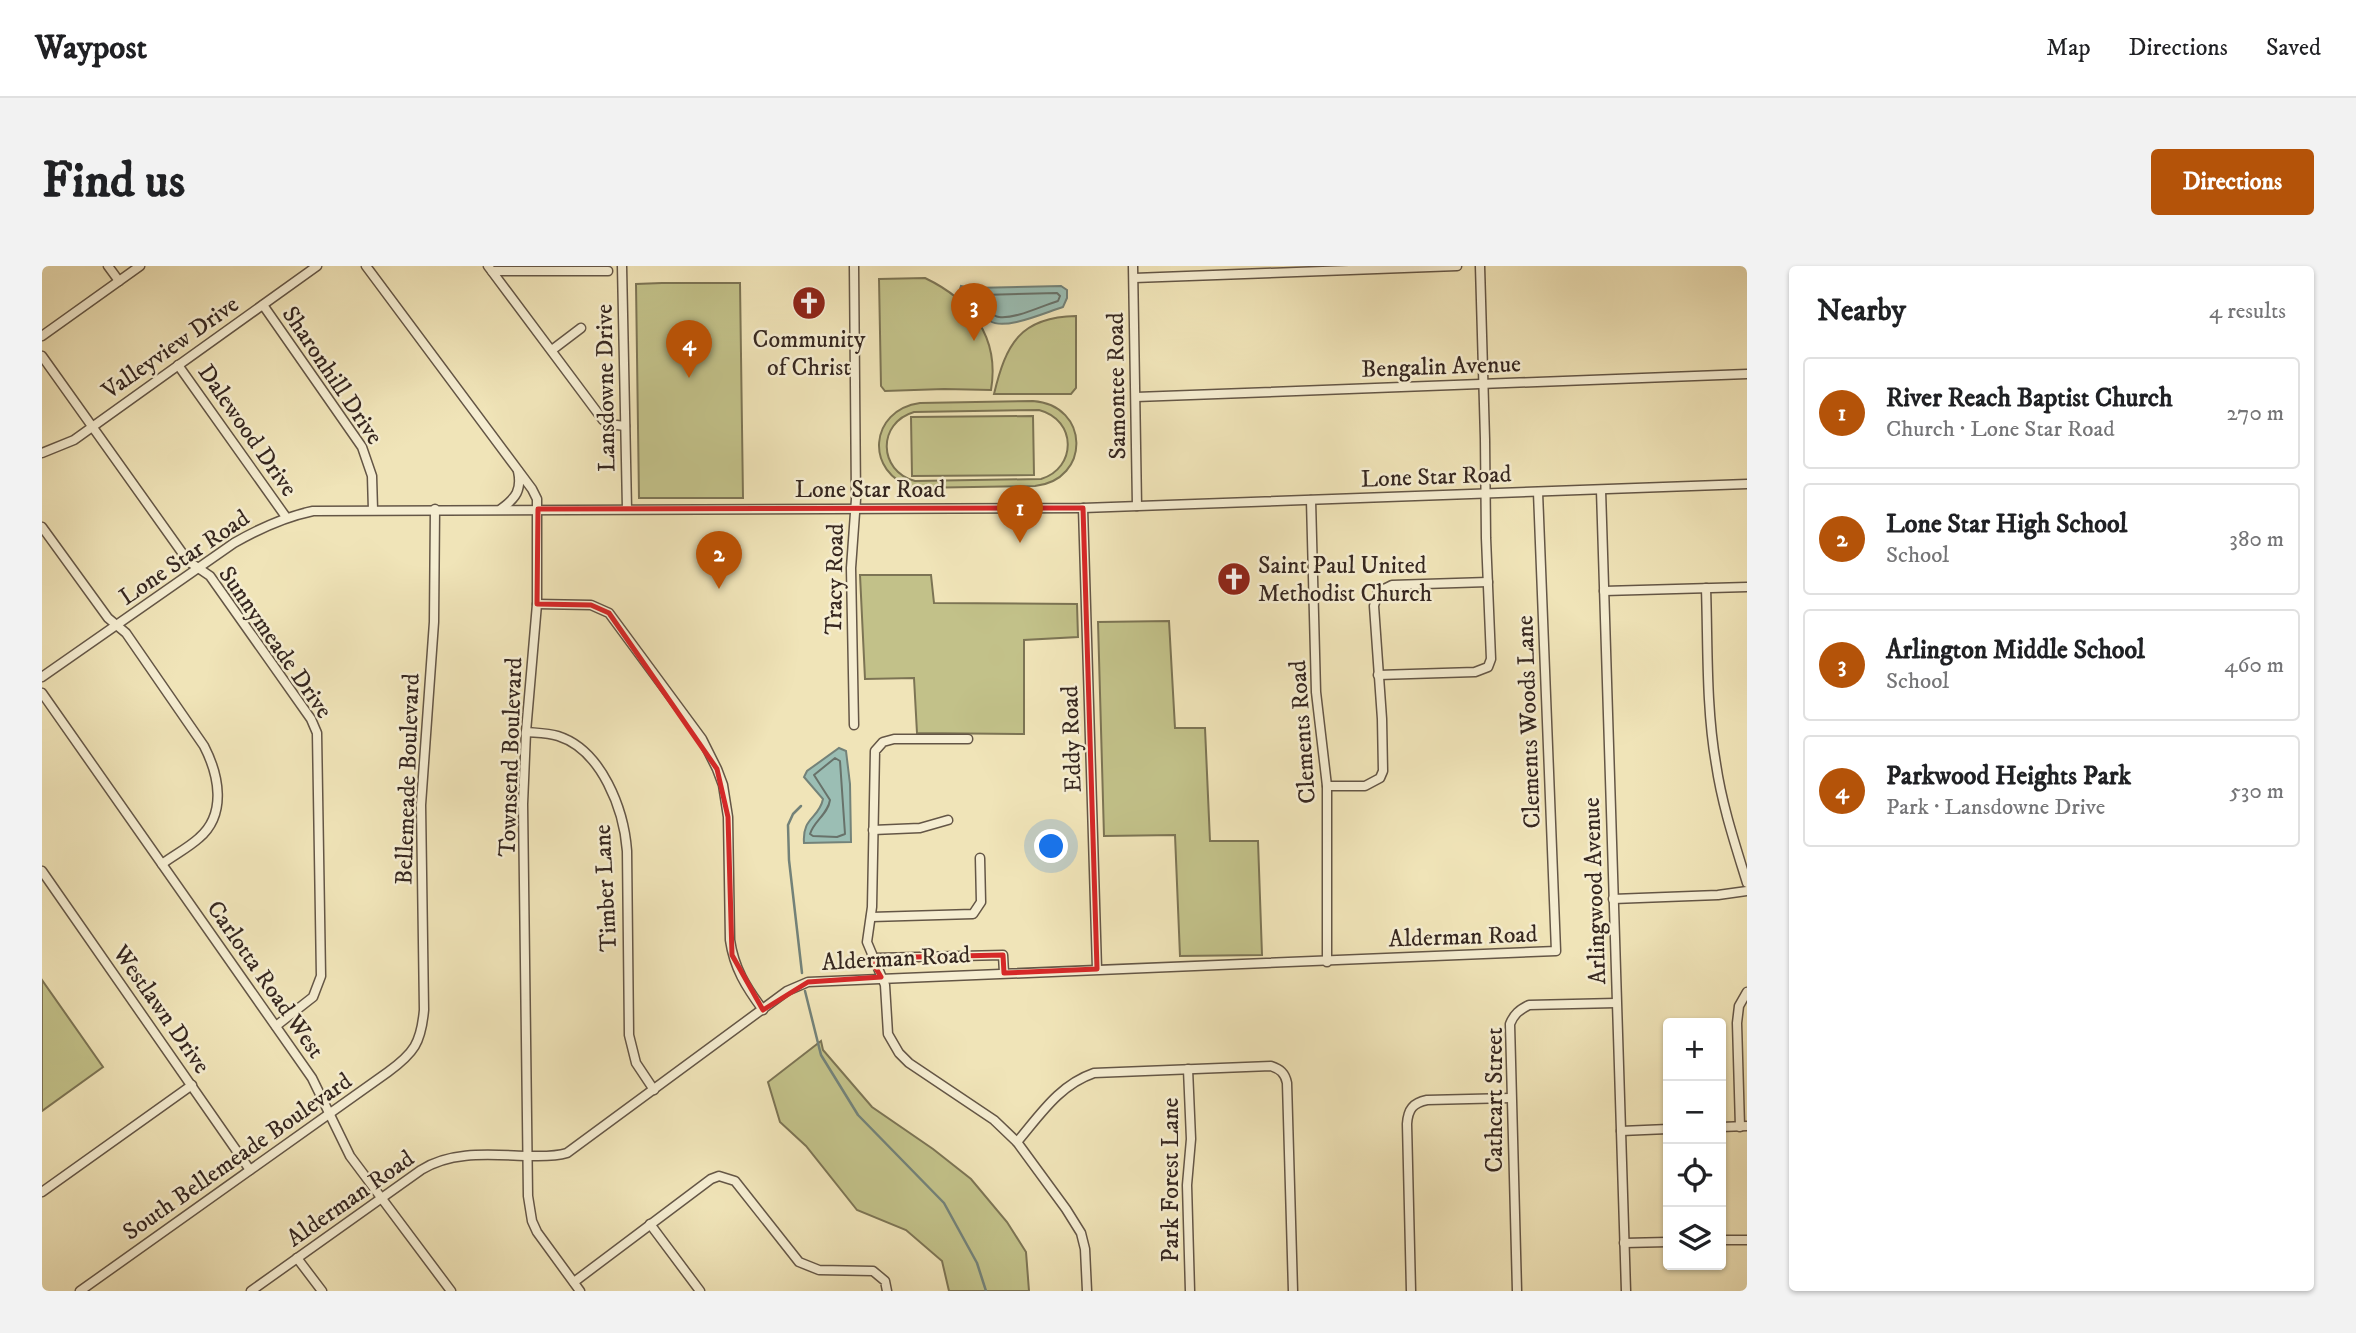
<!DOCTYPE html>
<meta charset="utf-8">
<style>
body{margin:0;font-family:"IM FELL DW Pica",serif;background:#f2f2f2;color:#202124}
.controls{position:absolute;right:21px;bottom:21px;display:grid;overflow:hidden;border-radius:7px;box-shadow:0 2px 5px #0004}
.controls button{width:63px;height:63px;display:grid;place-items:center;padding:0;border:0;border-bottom:2px solid #e0e0e0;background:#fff;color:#202124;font:35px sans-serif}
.you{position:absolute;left:1010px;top:581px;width:24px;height:24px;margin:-18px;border:5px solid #fff;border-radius:50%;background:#1a73e8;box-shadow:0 0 0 10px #1a73e833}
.badge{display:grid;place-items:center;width:46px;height:46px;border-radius:50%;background:#b45309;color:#fff;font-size:23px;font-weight:700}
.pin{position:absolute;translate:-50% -58px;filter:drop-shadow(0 2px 4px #0008)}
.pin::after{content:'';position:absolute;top:37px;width:24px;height:21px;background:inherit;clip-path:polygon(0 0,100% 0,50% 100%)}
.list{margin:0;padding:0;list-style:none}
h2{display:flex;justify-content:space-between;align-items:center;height:91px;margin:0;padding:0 28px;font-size:30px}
h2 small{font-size:23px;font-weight:400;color:#757577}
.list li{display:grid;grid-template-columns:46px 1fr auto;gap:21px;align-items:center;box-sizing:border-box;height:112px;margin:0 14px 14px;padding:0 14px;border:2px solid #e0e0e0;border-radius:7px}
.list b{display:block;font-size:26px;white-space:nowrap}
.list p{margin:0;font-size:23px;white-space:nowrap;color:#757577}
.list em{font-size:23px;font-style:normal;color:#757577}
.icon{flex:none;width:38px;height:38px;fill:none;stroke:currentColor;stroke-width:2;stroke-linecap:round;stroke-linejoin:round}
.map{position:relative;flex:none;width:1705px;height:1025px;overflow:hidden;border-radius:7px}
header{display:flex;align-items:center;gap:42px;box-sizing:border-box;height:98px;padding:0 35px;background:#fff;border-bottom:2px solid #e0e0e0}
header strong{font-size:33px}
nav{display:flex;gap:38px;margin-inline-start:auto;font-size:24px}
.intro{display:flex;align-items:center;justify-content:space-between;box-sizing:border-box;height:168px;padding:0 42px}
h1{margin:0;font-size:49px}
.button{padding:18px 32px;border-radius:7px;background:#b45309;color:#fff;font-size:24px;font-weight:700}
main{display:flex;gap:42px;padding:0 42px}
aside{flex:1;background:#fff;border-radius:7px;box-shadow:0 2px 5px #0004}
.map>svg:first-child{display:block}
.green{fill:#c2c189;stroke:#7c7454;stroke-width:2;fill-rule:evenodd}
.water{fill:#9bbeb4;stroke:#738279;stroke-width:2}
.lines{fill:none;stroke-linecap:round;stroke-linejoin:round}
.shore{stroke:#68726a;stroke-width:2}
.stream{stroke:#738279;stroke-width:2.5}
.minor-casing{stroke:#645646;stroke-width:11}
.minor{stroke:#f5edd1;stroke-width:8}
.marked{fill:none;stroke:#d62828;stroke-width:5;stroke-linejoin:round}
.labels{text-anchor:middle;stroke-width:5;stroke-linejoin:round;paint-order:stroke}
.poi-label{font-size:24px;fill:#362720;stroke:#f5edd1}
.street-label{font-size:24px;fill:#362720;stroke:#f5edd1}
</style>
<header>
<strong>Waypost</strong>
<nav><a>Map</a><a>Directions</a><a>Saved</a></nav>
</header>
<div class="intro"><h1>Find us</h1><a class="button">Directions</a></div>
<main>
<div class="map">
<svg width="1705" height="1025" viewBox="0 0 1705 1025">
<rect width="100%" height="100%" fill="#f0e4b8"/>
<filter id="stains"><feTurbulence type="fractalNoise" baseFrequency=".00286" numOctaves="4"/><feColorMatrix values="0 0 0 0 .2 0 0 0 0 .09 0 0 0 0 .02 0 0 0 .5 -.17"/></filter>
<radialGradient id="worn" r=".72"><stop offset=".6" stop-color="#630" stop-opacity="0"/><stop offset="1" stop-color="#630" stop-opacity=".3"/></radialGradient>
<g class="green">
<path d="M 883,12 C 929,34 958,71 949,124 L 902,123 L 843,125 L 839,120 L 837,13 Z"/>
<polygon points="620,17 698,17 701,232 597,232 594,18"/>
<path d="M 1034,50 L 1034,122 L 1029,128 L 952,128 C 964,78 978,51 1034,50 Z"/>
<path d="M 991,135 C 1048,139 1049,214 993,220 L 872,222 C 822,207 827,144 878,137 ZM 997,144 C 1035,154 1035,202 999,213 L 873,215 C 836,205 835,157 872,146 Z"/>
<polygon points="991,150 992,209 870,210 869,151"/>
<polygon points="818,309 889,309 892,337 1035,338 1036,371 982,374 982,468 875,467 872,412 823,413"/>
<polygon points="1127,355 1133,462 1163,462 1168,575 1216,575 1220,689 1138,690 1133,569 1062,570 1056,356"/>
<polygon points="0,714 61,801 0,845"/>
<polygon points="779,775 781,784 830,841 891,883 929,913 965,956 984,986 987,1025 907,1025 900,995 864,964 815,944 764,880 738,856 726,816"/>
</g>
<g class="water">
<path d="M 919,20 L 930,22 L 1019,20 L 1025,24 L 1025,32 L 1021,41 C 1004,46 963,65 948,55 C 936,47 927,33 918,23 Z"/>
<path d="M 797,482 L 804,485 L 808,518 L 809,576 L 762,577 C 760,551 777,553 781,533 L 762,511 L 765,505 Z"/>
</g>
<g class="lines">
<g class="shore">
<path d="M 1015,27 L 1018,30 L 1016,35 C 999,40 974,53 957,51 C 949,50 941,39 937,33 L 940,29 Z"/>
<path d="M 793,492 L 798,495 L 803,568 L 795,571 L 771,570 L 768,568 C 772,555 786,548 788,534 L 772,509 Z"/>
</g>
<g class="stream">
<polyline points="759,540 751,548 746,559 747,594 760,707"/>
<polyline points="763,725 779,789 816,849 902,937 935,997 944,1025"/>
</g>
<g class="minor-casing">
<g id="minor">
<polyline points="66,0 77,15"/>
<polyline points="324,0 490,223 495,233 495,338 484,466 481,538 486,930 490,955 495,966 538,1025"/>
<polyline points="446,0 561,154 566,158 583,160"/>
<polyline points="580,0 585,243"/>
<polyline points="1091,0 1095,240"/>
<polyline points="450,5 566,5"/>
<polyline points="1092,12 1415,0"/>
<polyline points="221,39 320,181 330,210 331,244"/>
<polyline points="0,70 98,0"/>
<polyline points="510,84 539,62"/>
<polyline points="0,90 146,295 168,310 269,453 275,467 279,710 271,731 234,760"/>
<polyline points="136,99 244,251"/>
<polyline points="1094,131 1705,108"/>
<polyline points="0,187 32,174 275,0"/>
<polyline points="1559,224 1584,1025"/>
<polyline points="1269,234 1274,426 1285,520 1285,696"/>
<polyline points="1041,242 1055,703"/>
<path d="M 459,243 C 474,232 480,224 476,205"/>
<path d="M 0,261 L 66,352 L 84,367 L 162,480 C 177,509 185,548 157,572 C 146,582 132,589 120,598"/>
<path d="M 1664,322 C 1666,380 1664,441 1674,498 C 1680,539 1693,578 1705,617"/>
<polyline points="1562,325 1705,321"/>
<path d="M 495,338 L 549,339 L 567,347 L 660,473 L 675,503 L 681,519 L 686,551 L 688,674 C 692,702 704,721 721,744"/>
<polyline points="1336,409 1433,406 1446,401 1449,393 1444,272 1443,173 1438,0"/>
<path d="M 0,411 L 192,277 C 218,262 242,251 271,245 L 1041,242 L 1705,218"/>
<polyline points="0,427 270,812 308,890 409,1025"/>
<polyline points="812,459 809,302 814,233 812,0"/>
<path d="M 484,466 C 495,467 506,467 516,470 C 560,484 582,544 585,585 L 587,769 L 594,797 L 612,824"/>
<polyline points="926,473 852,473 841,476 833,485 830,641 825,676 843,719 846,768 857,787 867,797 952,854 975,876 1024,943 1039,967 1043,983 1045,1025"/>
<polyline points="1285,520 1323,520 1338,512 1341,505 1340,453 1332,340 1336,326 1350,319 1446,316"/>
<polyline points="831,564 878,562 906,554"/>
<polyline points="0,605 208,904"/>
<polyline points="1571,633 1676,629 1705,625"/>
<polyline points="829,651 931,648 939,636 938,592"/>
<polyline points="833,692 961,689 962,707"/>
<polyline points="1146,803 1149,873 1145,919 1148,1025"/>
<polyline points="1679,861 1705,860"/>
<polyline points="1698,861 1695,757 1697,740 1705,726"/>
<polyline points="1579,865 1626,863"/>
<path d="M 975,876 C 998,849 1017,819 1052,807 L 1229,800 C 1238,803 1243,807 1245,817 L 1251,1025"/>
<polyline points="0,926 150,819"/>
<polyline points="608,958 658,1025"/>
<polyline points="1679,974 1705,974"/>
<polyline points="1582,977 1626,976"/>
<polyline points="255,992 280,1025"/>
<polyline points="532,1016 669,913 677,910 693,915 757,996 777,1004 831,1005 843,1015 845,1025"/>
<path d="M 38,1025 L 346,806 C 372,787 379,777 382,744 L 379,539 L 392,356 L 393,243"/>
<path d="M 209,1025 L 379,904 C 410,884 451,889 486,890 C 499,890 512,891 525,887 L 745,725 L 766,716 L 1514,685 L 1496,226"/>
<path d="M 1369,1025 L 1365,858 C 1366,843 1371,837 1385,834 L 1469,832"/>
<path d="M 1475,1025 L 1468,758 C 1472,748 1477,744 1487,739 L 1574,737"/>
</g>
</g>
<use href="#minor" class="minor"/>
</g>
<path class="marked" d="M 1041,242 L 1055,703 L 962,707 L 961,689 L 828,692 L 839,711 L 766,716 L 721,744 L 690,689 L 686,551 L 675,503 L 567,347 L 549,339 L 495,338 L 496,243 Z"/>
<defs>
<g id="church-disc" transform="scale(1.75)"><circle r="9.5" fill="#8f2418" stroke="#f5edd1"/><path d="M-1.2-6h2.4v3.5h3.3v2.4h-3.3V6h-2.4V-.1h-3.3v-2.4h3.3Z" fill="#fff"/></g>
</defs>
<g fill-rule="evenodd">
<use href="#church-disc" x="767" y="37"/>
<use href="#church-disc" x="1192" y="313"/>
</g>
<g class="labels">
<g class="poi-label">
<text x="767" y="81">Community<tspan x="767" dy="28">of Christ</tspan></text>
<text x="1216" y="307" text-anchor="start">Saint Paul United<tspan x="1216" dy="28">Methodist Church</tspan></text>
</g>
<g class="street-label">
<text transform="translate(128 81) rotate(-35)" y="8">Valleyview Drive</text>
<text transform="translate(1399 100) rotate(-2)" y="8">Bengalin Avenue</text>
<text transform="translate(291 109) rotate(56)" y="8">Sharonhill Drive</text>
<text transform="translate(1074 120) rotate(-91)" y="8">Samontee Road</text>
<text transform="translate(563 122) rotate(-91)" y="8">Lansdowne Drive</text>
<text transform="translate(206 164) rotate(55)" y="8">Dalewood Drive</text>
<text transform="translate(1394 210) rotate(-2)" y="8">Lone Star Road</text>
<text x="828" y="231">Lone Star Road</text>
<text transform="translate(142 291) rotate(-34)" y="8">Lone Star Road</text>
<text transform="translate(792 313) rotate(-89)" y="8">Tracy Road</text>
<text transform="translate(234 376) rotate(55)" y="8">Sunnymeade Drive</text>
<text transform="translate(1486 456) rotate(-92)" y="8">Clements Woods Lane</text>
<text transform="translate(1260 466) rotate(-94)" y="8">Clements Road</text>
<text transform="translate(1029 473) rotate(-92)" y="8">Eddy Road</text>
<text transform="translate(468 491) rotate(-88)" y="8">Townsend Boulevard</text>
<text transform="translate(365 513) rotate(-88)" y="8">Bellemeade Boulevard</text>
<text transform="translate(563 622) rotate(-93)" y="8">Timber Lane</text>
<text transform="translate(1552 625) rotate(-92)" y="8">Arlingwood Avenue</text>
<text transform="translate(1421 670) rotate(-2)" y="8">Alderman Road</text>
<text transform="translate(854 692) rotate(-3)" y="8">Alderman Road</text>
<text transform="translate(224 713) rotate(55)" y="8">Carlotta Road West</text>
<text transform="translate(120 743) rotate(55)" y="8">Westlawn Drive</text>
<text transform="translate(1452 834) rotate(-90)" y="8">Cathcart Street</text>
<text transform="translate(195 890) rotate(-35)" y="8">South Bellemeade Boulevard</text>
<text transform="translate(1128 914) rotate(-90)" y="8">Park Forest Lane</text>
<text transform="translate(308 932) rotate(-35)" y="8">Alderman Road</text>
</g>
</g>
<rect width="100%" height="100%" filter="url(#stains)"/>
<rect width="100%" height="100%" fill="url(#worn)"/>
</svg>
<div class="controls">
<button>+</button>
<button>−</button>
<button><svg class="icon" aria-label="locate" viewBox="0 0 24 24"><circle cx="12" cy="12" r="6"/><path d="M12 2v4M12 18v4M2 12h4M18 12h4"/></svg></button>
<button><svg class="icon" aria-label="layers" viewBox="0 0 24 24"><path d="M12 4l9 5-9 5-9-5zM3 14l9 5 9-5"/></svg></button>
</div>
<div class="you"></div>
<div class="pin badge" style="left:978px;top:277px">1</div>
<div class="pin badge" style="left:677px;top:323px">2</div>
<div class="pin badge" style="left:932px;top:75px">3</div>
<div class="pin badge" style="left:647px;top:112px">4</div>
</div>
<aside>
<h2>Nearby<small>4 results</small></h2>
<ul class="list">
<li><span class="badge">1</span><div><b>River Reach Baptist Church</b><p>Church · Lone Star Road</p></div><em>270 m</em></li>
<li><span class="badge">2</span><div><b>Lone Star High School</b><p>School</p></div><em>380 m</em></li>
<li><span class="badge">3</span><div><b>Arlington Middle School</b><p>School</p></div><em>460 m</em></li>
<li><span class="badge">4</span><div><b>Parkwood Heights Park</b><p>Park · Lansdowne Drive</p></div><em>530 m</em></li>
</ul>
</aside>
</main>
